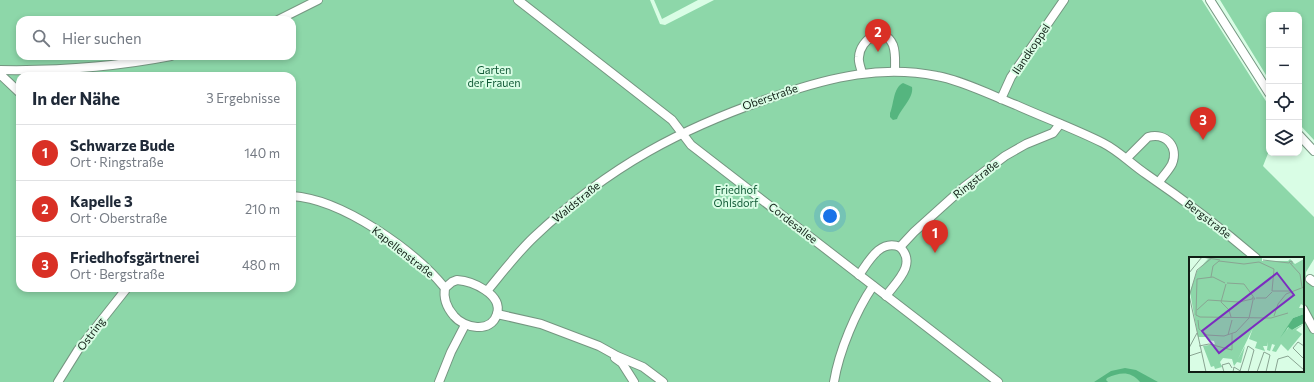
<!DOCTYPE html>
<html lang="de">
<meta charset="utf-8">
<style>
body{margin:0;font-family:Commissioner,sans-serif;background:#f2f2f3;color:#1f2937}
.controls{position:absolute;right:12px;top:12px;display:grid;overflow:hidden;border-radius:8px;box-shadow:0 2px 6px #0003}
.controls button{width:36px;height:36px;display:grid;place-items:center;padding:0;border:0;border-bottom:1px solid #e0e1e3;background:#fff;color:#1f2937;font:20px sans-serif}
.you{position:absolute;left:830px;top:216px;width:14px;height:14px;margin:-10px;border:3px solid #fff;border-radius:50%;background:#1a73e8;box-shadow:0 0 0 6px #1a73e833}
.badge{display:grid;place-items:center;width:26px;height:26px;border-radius:50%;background:#d93025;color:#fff;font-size:13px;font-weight:700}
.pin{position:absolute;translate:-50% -33px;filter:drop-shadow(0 1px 2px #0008)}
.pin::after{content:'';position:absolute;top:21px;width:14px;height:12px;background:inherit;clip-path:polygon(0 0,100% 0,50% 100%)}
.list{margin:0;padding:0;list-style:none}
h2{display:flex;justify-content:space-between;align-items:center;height:52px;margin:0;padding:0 16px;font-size:17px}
h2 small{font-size:13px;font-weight:400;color:#747a83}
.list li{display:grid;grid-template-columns:26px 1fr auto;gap:12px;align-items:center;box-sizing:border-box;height:56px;padding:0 16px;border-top:1px solid #e0e1e3}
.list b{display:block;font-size:15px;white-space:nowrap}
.list p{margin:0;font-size:13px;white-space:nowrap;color:#747a83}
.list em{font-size:13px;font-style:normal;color:#747a83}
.icon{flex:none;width:22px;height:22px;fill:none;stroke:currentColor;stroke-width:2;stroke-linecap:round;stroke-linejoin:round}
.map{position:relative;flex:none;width:1314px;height:382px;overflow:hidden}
.search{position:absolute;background:#fff;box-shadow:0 2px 6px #0003;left:16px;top:16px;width:280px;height:44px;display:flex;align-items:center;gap:10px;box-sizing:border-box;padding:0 14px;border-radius:12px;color:#747a83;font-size:15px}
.panel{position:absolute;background:#fff;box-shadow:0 2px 6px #0003;left:16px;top:72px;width:280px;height:220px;border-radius:12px}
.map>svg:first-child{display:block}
.green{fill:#8dd7a9;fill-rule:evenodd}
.water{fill:#55b57f}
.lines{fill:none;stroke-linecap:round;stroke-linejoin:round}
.minor-casing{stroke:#759681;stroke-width:10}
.minor{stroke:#fff;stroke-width:8}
.labels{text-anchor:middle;stroke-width:4;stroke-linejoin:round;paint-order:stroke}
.street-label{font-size:11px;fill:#101e15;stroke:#d9fde5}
.park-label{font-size:11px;fill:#125b37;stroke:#d9fde5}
.inset-road{fill:none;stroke:#89a492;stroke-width:1}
.view{fill:#7b2cbf;fill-opacity:0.15;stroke:#7b2cbf;stroke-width:2}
.inset-edge{fill:none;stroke:#101e15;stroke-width:2}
</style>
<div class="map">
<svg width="1314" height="382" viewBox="0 0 1314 382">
<rect width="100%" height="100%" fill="#d9fde5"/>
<g class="green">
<path d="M 0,0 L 650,0 L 660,24 L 665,25 L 714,0 L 1202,0 L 1269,106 L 1269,151 L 1263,166 L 1314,217 L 1314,259 L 1306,272 L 1306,280 L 1314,287 L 1314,382 L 0,382 ZM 20,20 L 292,20 L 292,56 L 20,56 ZM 20,76 L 292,76 L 292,288 L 20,288 ZM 1190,258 L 1303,258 L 1303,371 L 1190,371 Z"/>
<polygon points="654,0 698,0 662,19"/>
<polygon points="1220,0 1314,0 1314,140 1299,124 1299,15 1269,15 1269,80"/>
</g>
<g class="water">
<path d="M 903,83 L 912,87 C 914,98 901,108 897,119 L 893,120 L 890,117 L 890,113 C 894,104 893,88 903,83 Z"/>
<path d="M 1125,368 L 1136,370 L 1158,382 L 1140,382 C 1130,371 1121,372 1107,378 L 1106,380 L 1108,382 L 1094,382 L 1111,371 Z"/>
</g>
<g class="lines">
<g class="minor-casing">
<g id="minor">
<polyline points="518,0 672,120 691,145 998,382"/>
<polyline points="1210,0 1269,93"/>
<polyline points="278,20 318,0"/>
<path d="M 0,70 C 58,71 114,67 171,56"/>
<polyline points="0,72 3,77 20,93"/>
<path d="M 862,73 C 861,68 858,62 859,57 C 860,39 884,24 893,45 C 896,53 895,62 895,70"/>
<polyline points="1001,99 1011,77 1064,0"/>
<polyline points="1299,135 1314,151"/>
<path d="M 1127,158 L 1148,137 C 1166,132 1179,147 1172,164 C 1169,170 1163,176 1159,182"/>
<path d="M 292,196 C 342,199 414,250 445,288"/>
<polyline points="900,247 914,232 964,187 1005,156 1026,144 1053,133 1060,124"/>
<path d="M 859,275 C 869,261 880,239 900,247 C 917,264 897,281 886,296"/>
<polyline points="1310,279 1314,282"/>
<path d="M 457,280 C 472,281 503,294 497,314 C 491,334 464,328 454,316 C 447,308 443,299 445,288 L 452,282 Z"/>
<path d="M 487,291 C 502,273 517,253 534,237 C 609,166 683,127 779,95 C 831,77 882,65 937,76 C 961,80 993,96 1016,105 C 1045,118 1075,129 1103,143 C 1119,151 1131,164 1146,174 C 1184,200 1221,228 1256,258"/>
<polyline points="1303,309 1314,329"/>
<polyline points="497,314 541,324 599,346 617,356 643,367 663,382"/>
<polyline points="615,358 622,363 634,382"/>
<polyline points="58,382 78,350 127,288"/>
<polyline points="439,382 451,352 465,325"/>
<path d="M 834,382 C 839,351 856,311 873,286"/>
</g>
</g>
<use href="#minor" class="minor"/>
</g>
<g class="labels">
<g class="street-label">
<text transform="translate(1031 49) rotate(-56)" y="4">Ilandkoppel</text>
<text transform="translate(770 97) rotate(-19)" y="4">Oberstraße</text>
<text transform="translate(976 179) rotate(-38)" y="4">Ringstraße</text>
<text transform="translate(576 202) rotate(-39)" y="4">Waldstraße</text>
<text transform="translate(1208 219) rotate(38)" y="4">Bergstraße</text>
<text transform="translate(793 223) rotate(38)" y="4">Cordesallee</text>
<text transform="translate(403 252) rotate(38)" y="4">Kapellenstraße</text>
<text transform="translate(91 334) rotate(-53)" y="4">Ostring</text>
</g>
<g class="park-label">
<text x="494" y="74">Garten<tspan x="494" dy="13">der Frauen</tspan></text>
<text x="736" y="194">Friedhof<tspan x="736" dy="13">Ohlsdorf</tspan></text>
</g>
</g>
<g transform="translate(1189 257)">
<rect width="115" height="115" fill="#d9fde5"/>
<path d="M 25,0 L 73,0 L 73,4 L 99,4 L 101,2 L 106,7 L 115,2 L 115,49 L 112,47 L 110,51 L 115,51 L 115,57 L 104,61 L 97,74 L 100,70 L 103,73 L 115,67 L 107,73 L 113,77 L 99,94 L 92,87 L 87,95 L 83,94 L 86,88 L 83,87 L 81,94 L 78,93 L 79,85 L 78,89 L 74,89 L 76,94 L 66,91 L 68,85 L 60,82 L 64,71 L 49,102 L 56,89 L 52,106 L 48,105 L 45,109 L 43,102 L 34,101 L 31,105 L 33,110 L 26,112 L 25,109 L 22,110 L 14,89 L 26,87 L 25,84 L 19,83 L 18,80 L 9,80 L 1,35 L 8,14 L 19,2 Z" fill="#8dd7a9"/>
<path d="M 115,57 L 115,66 L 103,73 L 99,70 L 91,81 L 104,61 Z" fill="#55b57f"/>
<path class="inset-road" d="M 13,0 L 31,3M 74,3 L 100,6M 103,7 L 103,4 L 100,5 L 111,17 L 113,30M 0,16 L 13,0M 22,20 L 24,9 L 30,4 L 55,7 L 70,5 L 85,12 L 83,34 L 102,34M 38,26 L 55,27 L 66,42 L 63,42 L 64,40M 0,38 L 17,115M 0,40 L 8,13 L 24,0M 67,41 L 77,41 L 83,35M 32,45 L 40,53 L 42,60M 32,45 L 37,27M 8,53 L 19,43 L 50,45 L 63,42M 7,58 L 11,60 L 82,61 L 99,56M 7,58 L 8,22 L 24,20 L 36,26M 85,59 L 89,47 L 97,37 L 115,30M 9,63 L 10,72 L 18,78 L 35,79 L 47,75 L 60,61 L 64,43M 39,78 L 43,63M 10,89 L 20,87 L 43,93 L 43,76M 115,89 L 109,85 L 104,91 L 115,102M 0,91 L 8,76M 0,99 L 12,95M 51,114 L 59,89 L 65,93 L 59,115M 35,115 L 33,108 L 40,106 L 43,111M 44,115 L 45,110 L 53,115M 68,115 L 75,95 L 81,98 L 77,115M 86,115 L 89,102 L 99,99 L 115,113"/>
<path class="view" d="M 88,16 L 105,38 L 30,96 L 13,74 Z"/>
<rect width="115" height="115" class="inset-edge"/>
</g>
</svg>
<div class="controls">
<button>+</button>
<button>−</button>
<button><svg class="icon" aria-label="locate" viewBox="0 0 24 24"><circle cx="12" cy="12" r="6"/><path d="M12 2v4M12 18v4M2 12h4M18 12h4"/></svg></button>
<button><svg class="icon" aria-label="layers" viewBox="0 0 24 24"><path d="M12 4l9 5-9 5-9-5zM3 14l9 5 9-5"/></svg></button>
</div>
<div class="you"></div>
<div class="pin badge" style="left:935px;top:253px">1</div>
<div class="pin badge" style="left:878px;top:52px">2</div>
<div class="pin badge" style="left:1203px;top:140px">3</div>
<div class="search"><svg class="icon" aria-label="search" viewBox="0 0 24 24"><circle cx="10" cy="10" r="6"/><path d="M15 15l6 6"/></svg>Hier suchen</div>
<section class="panel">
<h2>In der Nähe<small>3 Ergebnisse</small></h2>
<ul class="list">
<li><span class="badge">1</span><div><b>Schwarze Bude</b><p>Ort · Ringstraße</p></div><em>140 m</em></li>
<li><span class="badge">2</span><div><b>Kapelle 3</b><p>Ort · Oberstraße</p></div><em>210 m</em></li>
<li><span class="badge">3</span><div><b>Friedhofsgärtnerei</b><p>Ort · Bergstraße</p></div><em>480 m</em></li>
</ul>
</section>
</div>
